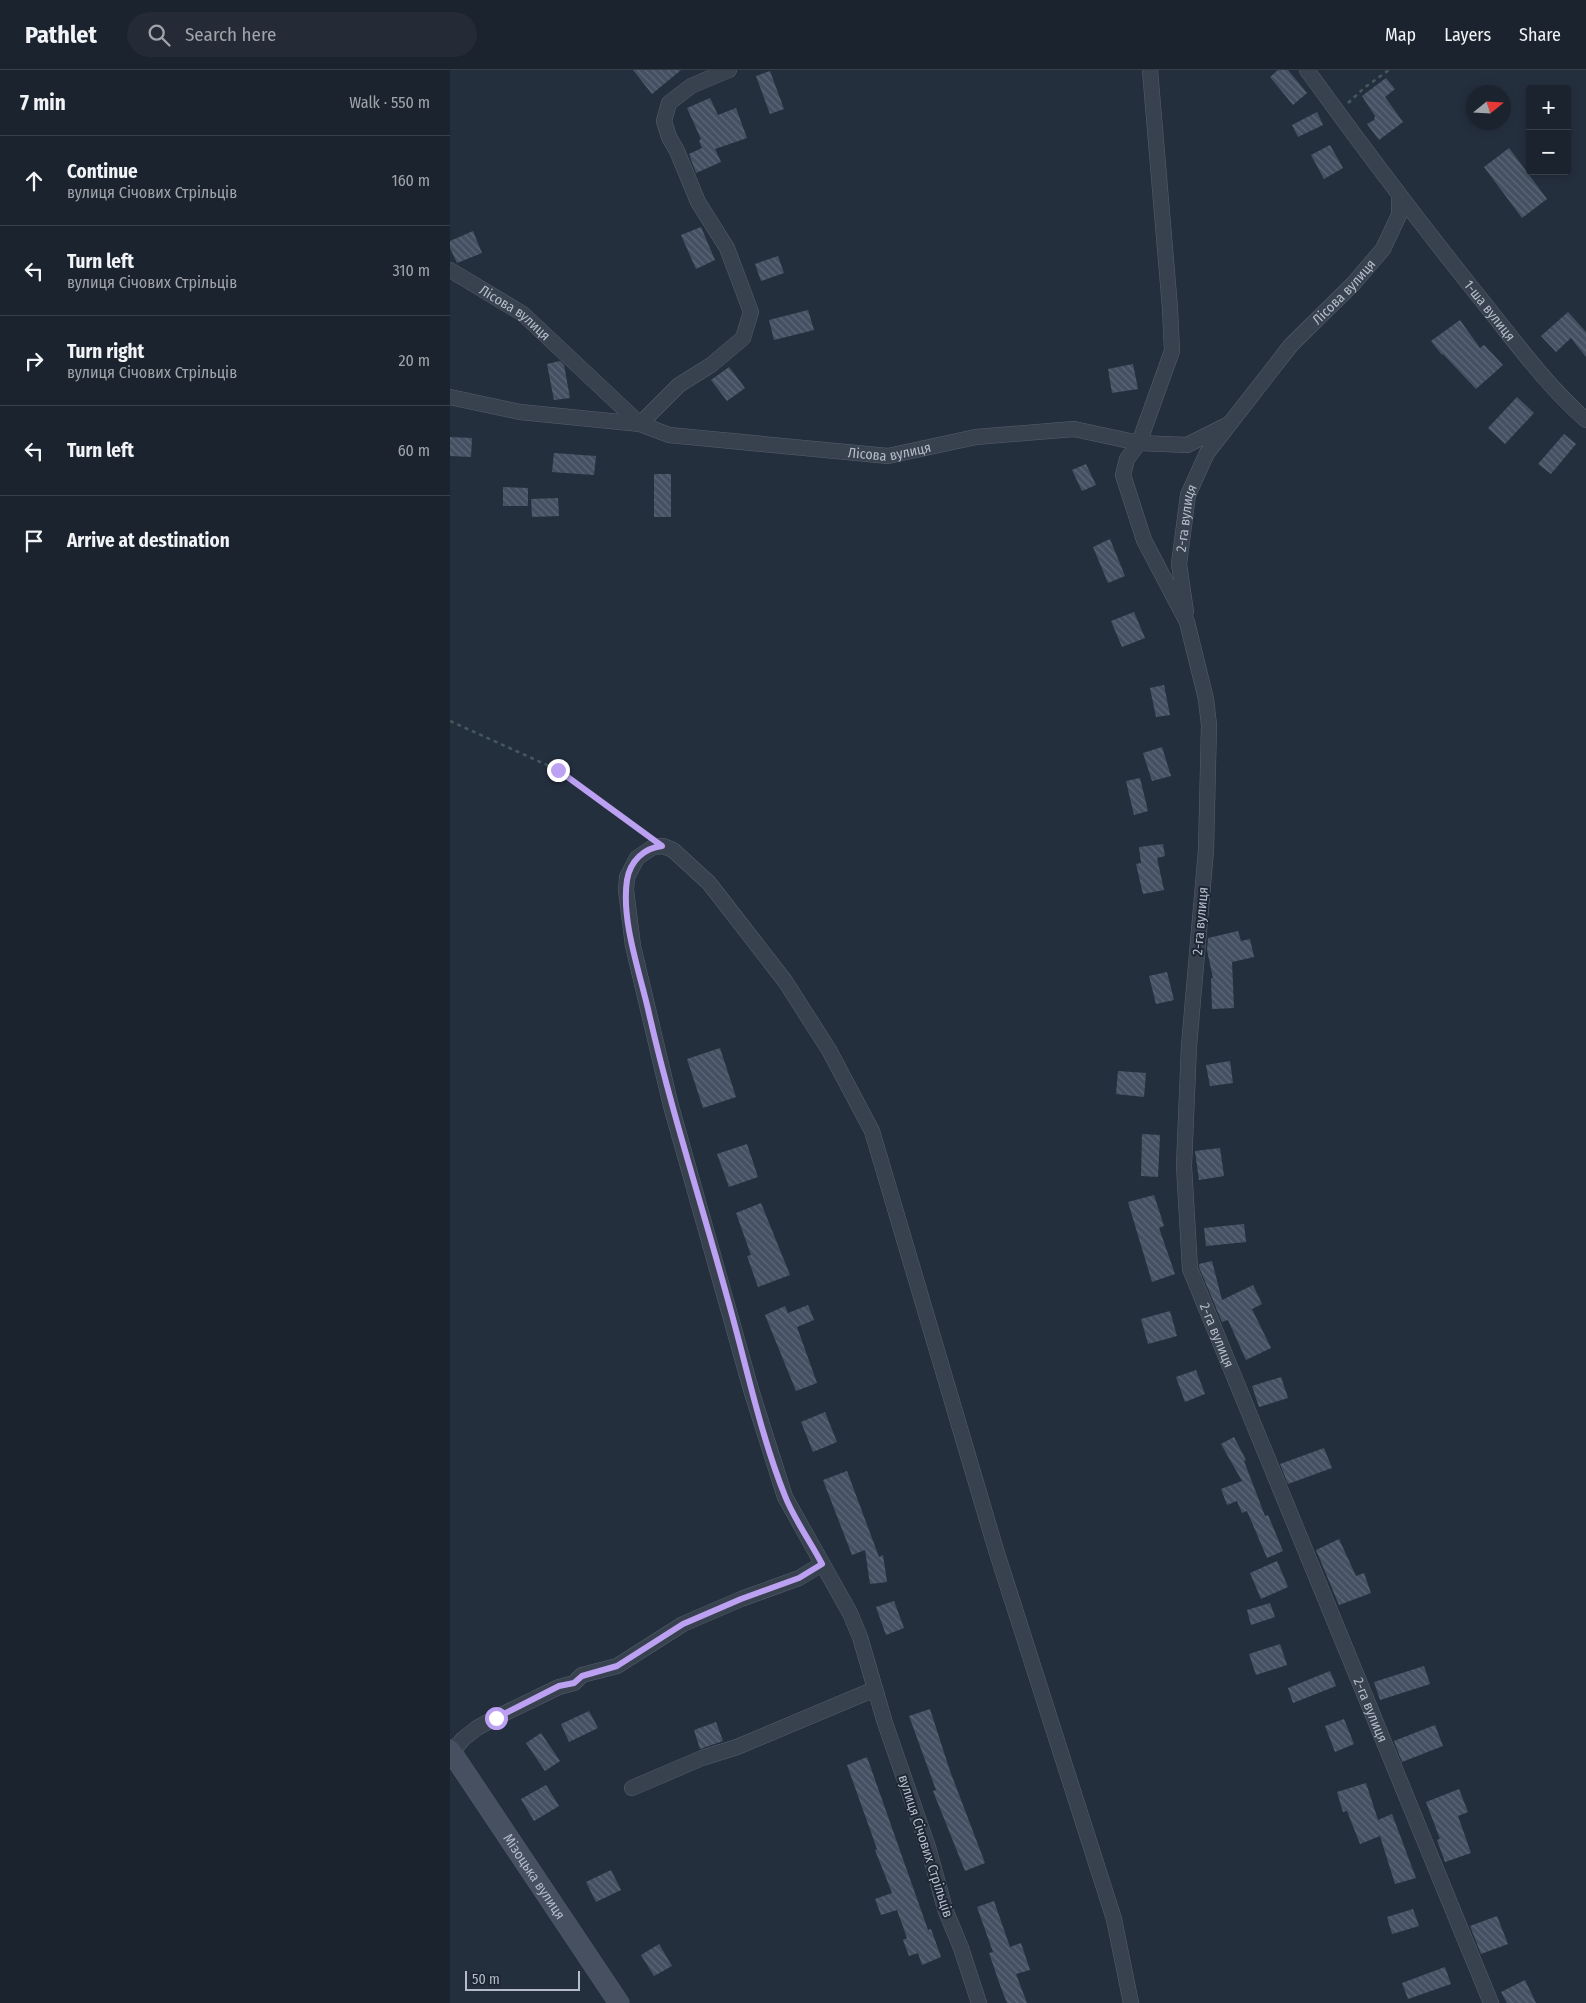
<!DOCTYPE html>
<meta charset="utf-8">
<style>
body{margin:0;font-family:"Fira Sans Condensed",sans-serif;background:#242b36;color:#f1f3f6}
.controls{position:absolute;right:15px;top:15px;display:grid;overflow:hidden;border-radius:5px;box-shadow:0 2px 8px #0003}
.controls button{width:45px;height:45px;display:grid;place-items:center;padding:0;border:0;border-bottom:1px solid #39404a;background:#1b232e;color:#f1f3f6;font:25px sans-serif}
.compass{position:absolute;left:1016px;top:15px;width:45px;height:45px;border-radius:50%;background:#1b232e;box-shadow:0 2px 8px #0003;rotate:72deg}
.scale{position:absolute;left:15px;bottom:12px;width:115px;box-sizing:border-box;padding-left:5px;border:2px solid #b4bcc9;border-top:0;font-size:14px;line-height:18px;white-space:nowrap;color:#b4bcc9;-webkit-text-stroke:4px #1d2633;paint-order:stroke}
.stop{position:absolute;width:15px;height:15px;margin:-11px;border:4px solid #bca0f2;border-radius:50%;background:#fff}
.stop.end{background:#bca0f2;border-color:#fff;box-shadow:0 1px 5px #0008}
.list{margin:0;padding:0;list-style:none}
h2{display:flex;justify-content:space-between;align-items:center;height:65px;margin:0;padding:0 20px;font-size:21px}
h2 small{font-size:16px;font-weight:400;color:#a0a4aa}
.list li{display:grid;grid-template-columns:32px 1fr auto;gap:15px;align-items:center;box-sizing:border-box;height:90px;padding:0 20px;border-top:1px solid #39404a}
.list b{display:block;font-size:19px;white-space:nowrap}
.list p{margin:0;font-size:16px;white-space:nowrap;color:#a0a4aa}
.list em{font-size:16px;font-style:normal;color:#a0a4aa}
.icon{flex:none;width:28px;height:28px;fill:none;stroke:currentColor;stroke-width:2;stroke-linecap:round;stroke-linejoin:round}
.map{position:relative;flex:none;width:1136px;height:1933px;overflow:hidden}
header{display:flex;align-items:center;gap:30px;box-sizing:border-box;height:70px;padding:0 25px;background:#1b232e;border-bottom:1px solid #39404a}
header strong{font-size:24px}
nav{display:flex;gap:28px;margin-inline-start:auto;font-size:18px}
.search{width:350px;height:45px;background:#242b36;display:flex;align-items:center;gap:12px;box-sizing:border-box;padding:0 18px;border-radius:28px;color:#a0a4aa;font-size:19px}
main{display:flex}
aside{flex:1;background:#1b232e}
.map>svg:first-child{display:block}
.building{fill:url(#building-back-hatch)}
.lines{fill:none;stroke-linecap:round;stroke-linejoin:round}
.street-casing{stroke:#565f6c;stroke-width:16}
.secondary-casing{stroke:#565f6c;stroke-width:21}
.path{stroke:#44595c;stroke-width:2.5;stroke-dasharray:4 4;stroke-linecap:butt}
.street{stroke:#38414e;stroke-width:15}
.secondary{stroke:#465061;stroke-width:20}
.route{stroke:#bca0f2;stroke-width:6}
.labels{text-anchor:middle;stroke-width:4;stroke-linejoin:round;paint-order:stroke}
.street-label{font-size:14px;fill:#b4bcc9;stroke:#1d2633}
</style>
<header>
<strong>Pathlet</strong>
<div class="search"><svg class="icon" aria-label="search" viewBox="0 0 24 24"><circle cx="10" cy="10" r="6"/><path d="M15 15l6 6"/></svg>Search here</div>
<nav><a>Map</a><a>Layers</a><a>Share</a></nav>
</header>
<main>
<aside>
<h2>7 min<small>Walk · 550 m</small></h2>
<ul class="list">
<li><svg class="icon" aria-label="ahead" viewBox="0 0 24 24"><path d="M12 20V5M6 11l6-6 6 6"/></svg><div><b>Continue</b><p>вулиця Січових Стрільців</p></div><em>160 m</em></li>
<li><svg class="icon" aria-label="left" viewBox="0 0 24 24"><path d="M17 20v-9H6M10 6l-5 5 5 5"/></svg><div><b>Turn left</b><p>вулиця Січових Стрільців</p></div><em>310 m</em></li>
<li><svg class="icon" aria-label="right" viewBox="0 0 24 24"><path d="M7 20v-9h11M14 6l5 5-5 5"/></svg><div><b>Turn right</b><p>вулиця Січових Стрільців</p></div><em>20 m</em></li>
<li><svg class="icon" aria-label="left" viewBox="0 0 24 24"><path d="M17 20v-9H6M10 6l-5 5 5 5"/></svg><div><b>Turn left</b></div><em>60 m</em></li>
<li><svg class="icon" aria-label="arrive" viewBox="0 0 24 24"><path d="M6 21V4h12l-3 4 3 4H6"/></svg><div><b>Arrive at destination</b></div></li>
</ul>
</aside>
<div class="map">
<svg width="1136" height="1933" viewBox="0 0 1136 1933">
<defs>
<pattern id="building-back-hatch" width="6" height="6" patternUnits="userSpaceOnUse" patternTransform="scale(1.25)"><rect width="6" height="6" fill="#455162"/><path d="M-1 5l2 2M0 0l6 6M5-1l2 2" fill="none" stroke="#5d6877"/></pattern>
</defs>
<rect width="100%" height="100%" fill="#242f3e"/>
<g class="building">
<polygon points="183,0 231,0 202,24"/>
<polygon points="828,0 838,0 857,23 843,35 820,7"/>
<polygon points="320,1 334,39 320,44 306,6"/>
<polygon points="936,8 945,19 935,27 953,52 929,70 917,54 924,50 925,46 912,26"/>
<polygon points="260,28 268,45 286,38 297,68 265,79 271,92 246,103 239,84 252,78 249,71 251,69 237,38"/>
<polygon points="867,42 873,55 848,67 842,55"/>
<polygon points="880,75 893,98 874,109 861,85"/>
<polygon points="1059,78 1097,129 1072,148 1034,97"/>
<polygon points="251,157 265,190 246,199 231,165"/>
<polygon points="23,161 32,183 7,193 0,178 0,171"/>
<polygon points="328,186 334,203 311,211 305,194"/>
<polygon points="358,240 364,260 324,270 319,250"/>
<polygon points="1118,242 1136,262 1136,287 1121,268 1106,282 1091,266"/>
<polygon points="1010,250 1030,278 1034,275 1053,295 1026,319 993,284 992,285 981,271"/>
<polygon points="110,291 114,295 120,328 104,330 97,294"/>
<polygon points="683,294 688,319 662,323 658,299"/>
<polygon points="279,297 295,318 277,331 261,310"/>
<polygon points="1067,327 1084,343 1055,374 1038,358"/>
<polygon points="1114,364 1126,374 1101,404 1088,394"/>
<polygon points="0,367 22,368 21,387 0,386"/>
<polygon points="104,383 146,386 144,405 102,402"/>
<polygon points="636,394 646,415 632,421 622,400"/>
<rect x="204" y="404" width="17" height="43"/>
<polygon points="53,417 78,418 78,436 53,436"/>
<polygon points="108,428 109,446 82,447 81,429"/>
<polygon points="660,469 675,506 658,513 643,477"/>
<polygon points="684,542 695,568 672,577 661,551"/>
<polygon points="714,615 720,645 706,647 700,618"/>
<polygon points="712,677 721,706 702,711 693,683"/>
<polygon points="690,708 698,741 684,745 676,711"/>
<polygon points="713,774 715,786 707,788 714,820 693,824 686,794 691,793 689,777"/>
<polygon points="788,861 791,871 800,869 804,887 782,892 784,938 762,939 761,908 763,908 757,880 758,868"/>
<polygon points="717,902 724,930 706,934 699,906"/>
<polygon points="270,978 286,1027 253,1038 237,989"/>
<polygon points="780,991 783,1013 760,1016 756,995"/>
<polygon points="668,1001 696,1003 694,1027 666,1024"/>
<polygon points="692,1064 710,1065 708,1107 691,1106"/>
<polygon points="297,1074 308,1107 279,1117 267,1084"/>
<polygon points="770,1078 774,1106 749,1110 745,1081"/>
<polygon points="704,1125 714,1156 709,1158 725,1204 702,1212 678,1132"/>
<polygon points="311,1133 340,1205 308,1217 297,1186 301,1185 286,1143"/>
<polygon points="794,1154 796,1172 756,1176 754,1158"/>
<polygon points="762,1191 772,1230 803,1215 812,1234 802,1239 821,1278 796,1290 778,1250 772,1252 749,1197 749,1194"/>
<polygon points="358,1235 364,1250 347,1257 367,1313 346,1321 315,1245 335,1236 338,1243"/>
<polygon points="720,1241 727,1266 698,1274 691,1249"/>
<polygon points="746,1300 755,1324 735,1332 726,1307"/>
<polygon points="831,1307 838,1328 809,1337 802,1316"/>
<polygon points="375,1342 387,1372 363,1382 351,1352"/>
<polygon points="784,1367 796,1390 794,1391 815,1446 818,1445 833,1481 817,1488 797,1441 792,1443 787,1431 777,1435 771,1419 792,1411 771,1374"/>
<polygon points="874,1378 882,1398 838,1414 830,1394"/>
<polygon points="397,1401 429,1487 433,1485 437,1512 420,1514 415,1480 402,1485 373,1410"/>
<polygon points="889,1469 906,1506 914,1503 921,1523 889,1535 866,1480"/>
<polygon points="827,1491 838,1517 811,1529 800,1503"/>
<polygon points="444,1531 454,1558 436,1565 426,1537"/>
<polygon points="820,1533 825,1547 801,1555 797,1540"/>
<polygon points="830,1574 837,1595 806,1605 799,1584"/>
<polygon points="974,1596 980,1614 930,1630 924,1612"/>
<polygon points="880,1601 886,1616 843,1633 838,1618"/>
<polygon points="480,1639 500,1701 535,1793 515,1801 483,1721 486,1720 459,1646"/>
<polygon points="139,1641 148,1658 119,1672 111,1654"/>
<polygon points="894,1649 904,1674 885,1682 875,1656"/>
<polygon points="266,1652 273,1671 250,1679 244,1660"/>
<polygon points="985,1655 993,1676 952,1692 944,1671"/>
<polygon points="91,1663 110,1691 95,1701 76,1673"/>
<polygon points="417,1687 478,1860 481,1859 491,1887 472,1895 468,1883 459,1886 453,1870 457,1868 447,1840 431,1845 425,1829 442,1823 425,1780 427,1779 397,1695"/>
<polygon points="916,1713 928,1750 942,1744 966,1808 945,1814 930,1766 910,1774 897,1741 893,1742 887,1722"/>
<polygon points="96,1715 109,1736 84,1751 71,1729"/>
<polygon points="1009,1719 1018,1742 1008,1746 1021,1783 995,1792 987,1770 990,1769 976,1732"/>
<polygon points="161,1800 171,1820 146,1832 136,1812"/>
<polygon points="544,1831 560,1877 571,1873 580,1900 566,1904 577,1933 557,1933 550,1915 539,1883 543,1882 527,1837"/>
<polygon points="963,1839 969,1856 942,1864 937,1847"/>
<polygon points="1047,1846 1058,1874 1031,1884 1020,1856"/>
<polygon points="209,1874 222,1896 204,1906 191,1885"/>
<polygon points="995,1897 1001,1914 958,1929 952,1913"/>
<polygon points="1075,1910 1086,1933 1057,1933 1051,1922"/>
</g>
<g class="lines">
<g class="street-casing">
<g id="street">
<path id="s1" d="M 700,0 L 720,238 L 722,281 L 689,373 L 677,389 L 673,405 L 694,470 L 737,552 L 756,629 L 759,655 L 756,780 L 739,976 L 734,1096 L 740,1199 L 1041,1933"/>
<path id="s2" d="M 857,0 C 914,79 973,157 1034,233 C 1067,274 1097,316 1136,350"/>
<path id="s3" d="M 0,200 L 73,244 L 190,354 L 229,315 L 261,295 L 293,268 L 301,242 L 277,178 L 248,132 L 227,81 L 219,67 L 214,51 L 219,33 L 241,16 L 279,0"/>
<path id="s4" d="M 0,327 L 70,342 L 190,354 L 219,365 L 438,386 L 526,367 L 624,359 L 689,373 L 737,375 L 779,354"/>
<path id="s5" d="M 736,542 L 729,494 L 738,425 L 757,383 L 841,275 L 903,214 L 933,179 L 949,145 L 949,126"/>
<polyline points="2,1682 13,1669 27,1658 45,1648 109,1617 124,1613 132,1605 167,1596 233,1554 291,1529 349,1508 372,1494"/>
<polyline points="182,1718 252,1688 287,1677 425,1619"/>
<polyline points="529,1933 511,1878 495,1839 478,1777 435,1653 410,1567 400,1543 335,1427 302,1323 221,1036 183,876 176,820 177,807 187,788 203,777 213,776 223,780 259,813 335,911 379,980 422,1061 546,1480 664,1849 681,1933"/>
</g>
</g>
<g class="secondary-casing">
<g id="secondary">
<path id="s6" d="M 0,1680 L 169,1933"/>
</g>
</g>
<g class="path">
<polyline points="898,33 914,18 939,0"/>
<polyline points="0,651 108,700 197,764"/>
</g>
<use href="#street" class="street"/>
<use href="#secondary" class="secondary"/>
</g>
<g class="lines">
<path class="route" d="M 46,1648 L 109,1616 L 124,1613 L 132,1606 L 167,1596 L 233,1554 L 291,1529 L 349,1508 L 372,1494 C 360,1471 344,1449 335,1426 C 313,1371 300,1312 285,1256 C 257,1150 222,1046 198,939 C 189,900 171,850 177,810 C 180,791 194,778 212,776 L 108,700"/>
</g>
<g class="labels">
<g class="street-label">
<text dy="5" stroke="none"><textPath href="#s5" startOffset="376">Лісова вулиця</textPath></text>
<text dy="5" stroke="none"><textPath href="#s2" startOffset="302">1-ша вулиця</textPath></text>
<text dy="5" stroke="none"><textPath href="#s3" startOffset="78">Лісова вулиця</textPath></text>
<text dy="5" stroke="none"><textPath href="#s4" startOffset="445">Лісова вулиця</textPath></text>
<text dy="5" stroke="none"><textPath href="#s5" startOffset="95">2-га вулиця</textPath></text>
<text transform="translate(750 851) rotate(-85)" y="5">2-га вулиця</text>
<text dy="5" stroke="none"><textPath href="#s1" startOffset="1299">2-га вулиця</textPath></text>
<text dy="5" stroke="none"><textPath href="#s1" startOffset="1704">2-га вулиця</textPath></text>
<text transform="translate(476 1776) rotate(72)" y="5">вулиця Січових Стрільців</text>
<text dy="5" stroke="none"><textPath href="#s6" startOffset="152">Мізоцька вулиця</textPath></text>
</g>
</g>
</svg>
<div class="controls">
<button>+</button>
<button>−</button>
</div>
<svg class="compass" viewBox="-18 -18 36 36"><path d="M0-13l5 13h-10z" fill="#e53935"/><path d="M0 13l5-13h-10z" fill="#a0a4aa"/></svg>
<div class="scale">50 m</div>
<div class="stop" style="left:46px;top:1648px"></div>
<div class="stop end" style="left:108px;top:700px"></div>
</div>
</main>
